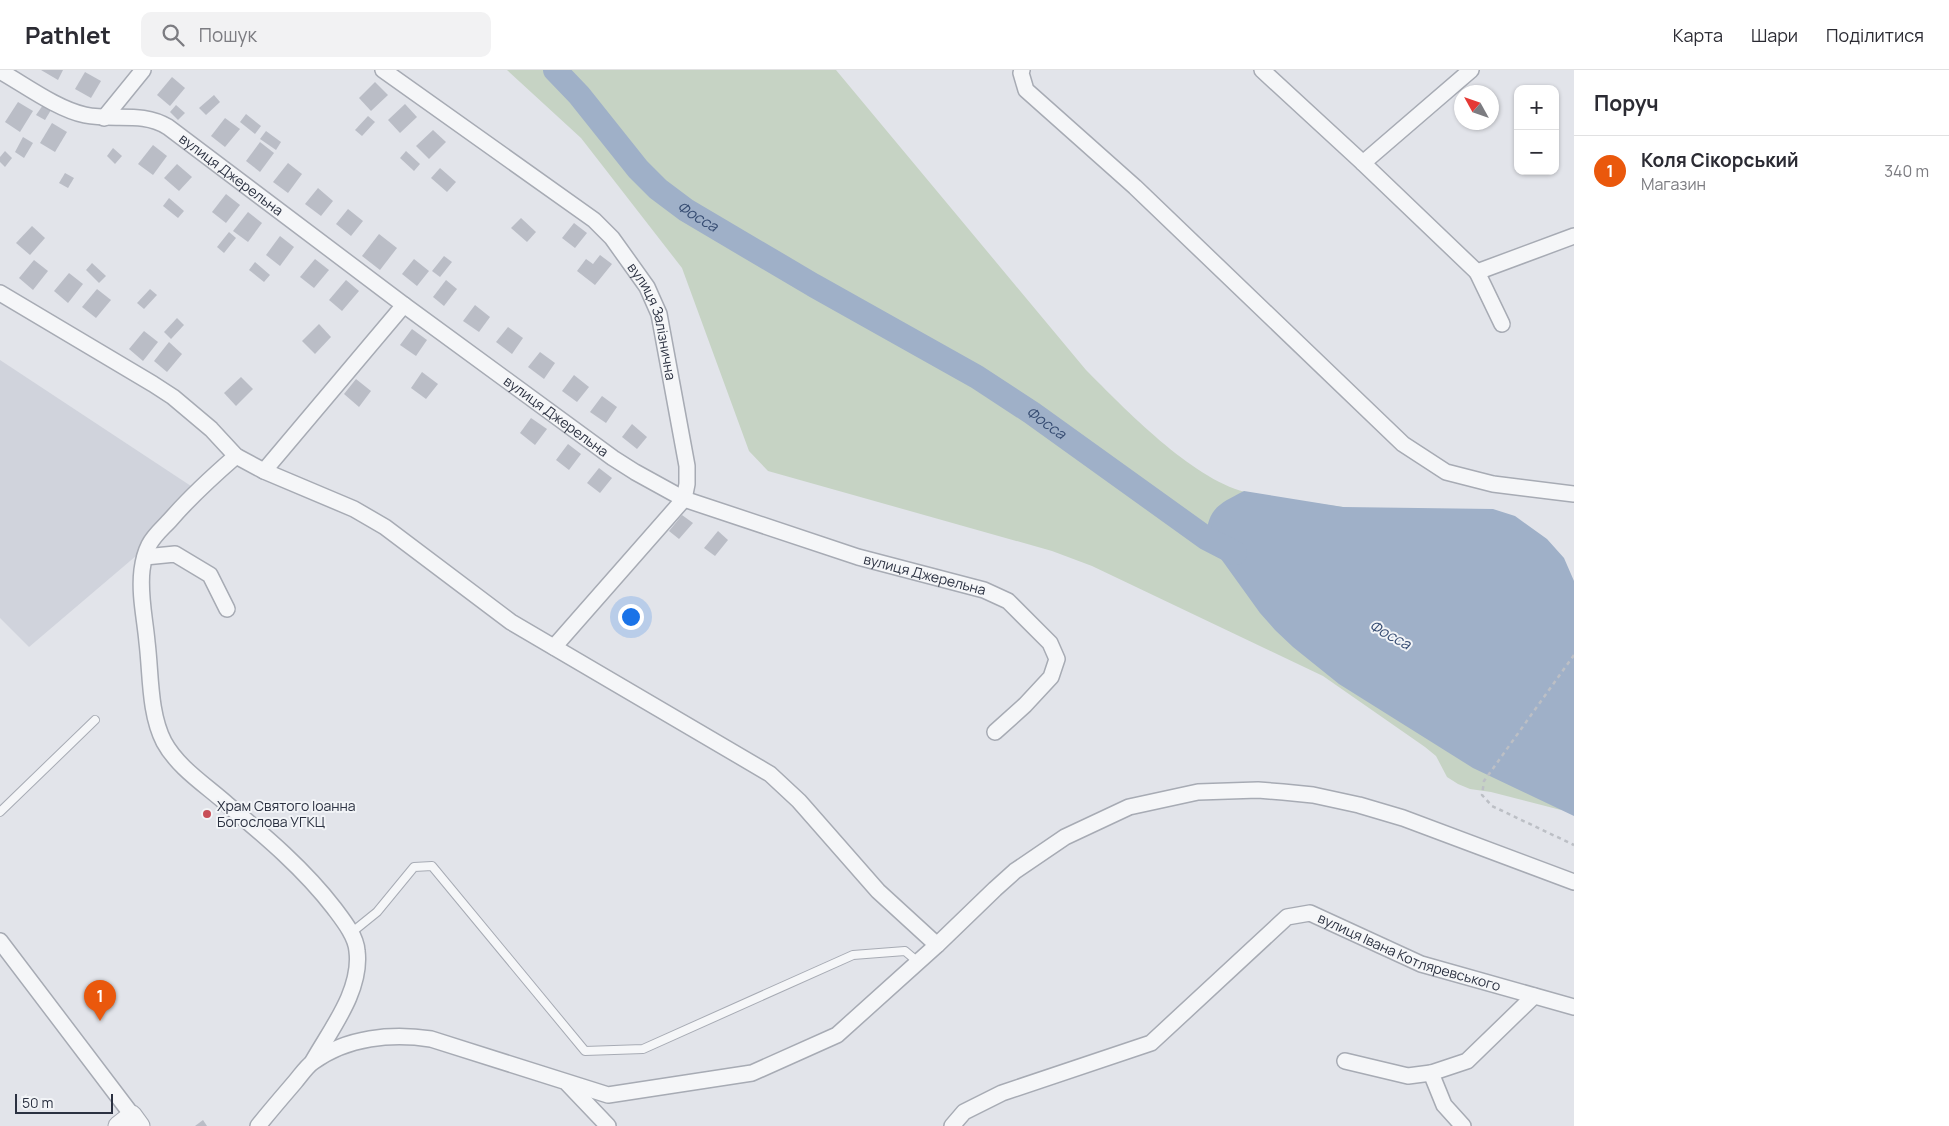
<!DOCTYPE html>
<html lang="uk">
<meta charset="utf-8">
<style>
body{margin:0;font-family:Manrope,sans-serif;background:#f2f2f3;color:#2b2b33}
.controls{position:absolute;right:15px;top:15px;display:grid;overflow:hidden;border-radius:10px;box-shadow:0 1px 4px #0004}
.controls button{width:45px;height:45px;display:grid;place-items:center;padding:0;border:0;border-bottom:1px solid #e1e1e2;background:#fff;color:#2b2b33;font:25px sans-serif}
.compass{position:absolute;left:1454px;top:15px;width:45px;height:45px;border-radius:50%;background:#fff;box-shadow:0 1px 4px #0004;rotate:310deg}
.scale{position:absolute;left:15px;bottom:12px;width:98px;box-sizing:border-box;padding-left:5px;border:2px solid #2b3141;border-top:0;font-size:14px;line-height:18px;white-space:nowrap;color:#2b3141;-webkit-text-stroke:4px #f2f4f7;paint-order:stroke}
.you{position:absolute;left:630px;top:546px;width:18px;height:18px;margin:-12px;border:4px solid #fff;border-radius:50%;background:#1a73e8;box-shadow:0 0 0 8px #1a73e833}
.badge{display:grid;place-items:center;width:32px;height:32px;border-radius:50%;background:#ea580c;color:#fff;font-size:16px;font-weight:700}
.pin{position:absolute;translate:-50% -41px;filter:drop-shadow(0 1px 2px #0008)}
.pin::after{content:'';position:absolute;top:26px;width:18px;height:15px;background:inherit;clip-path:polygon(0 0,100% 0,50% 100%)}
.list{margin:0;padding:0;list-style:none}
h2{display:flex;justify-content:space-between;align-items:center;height:65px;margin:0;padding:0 20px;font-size:21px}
h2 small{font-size:16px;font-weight:400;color:#7c7c81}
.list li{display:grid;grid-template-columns:32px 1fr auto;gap:15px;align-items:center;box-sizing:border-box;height:70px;padding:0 20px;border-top:1px solid #e1e1e2}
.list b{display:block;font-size:19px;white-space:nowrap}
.list p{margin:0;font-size:16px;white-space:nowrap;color:#7c7c81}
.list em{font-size:16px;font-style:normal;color:#7c7c81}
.icon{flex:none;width:28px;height:28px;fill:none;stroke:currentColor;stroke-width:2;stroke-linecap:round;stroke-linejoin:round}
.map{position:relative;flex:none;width:1574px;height:1056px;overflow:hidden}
header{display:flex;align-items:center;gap:30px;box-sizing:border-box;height:70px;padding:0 25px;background:#fff;border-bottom:1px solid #e1e1e2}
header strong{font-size:24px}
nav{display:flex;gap:28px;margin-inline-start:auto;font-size:18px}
.search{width:350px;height:45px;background:#f2f2f3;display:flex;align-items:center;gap:12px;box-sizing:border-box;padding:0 18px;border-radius:10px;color:#7c7c81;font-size:19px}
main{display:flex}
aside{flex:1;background:#fff}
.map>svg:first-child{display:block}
.built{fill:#d0d3dc}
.green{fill:#c6d3c4}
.water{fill:#9fb0c8}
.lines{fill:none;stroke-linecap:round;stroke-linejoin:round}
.river{stroke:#9fb0c8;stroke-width:24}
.building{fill:#babdc6}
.service-casing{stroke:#a7abb4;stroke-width:10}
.minor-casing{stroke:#a7abb4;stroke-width:18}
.tertiary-casing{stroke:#a7abb4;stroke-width:21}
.path{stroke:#bcbfc5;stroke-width:2.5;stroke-dasharray:4 4;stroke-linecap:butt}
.service{stroke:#f5f6f8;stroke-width:8}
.minor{stroke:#f5f6f8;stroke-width:15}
.tertiary{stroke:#f5f6f8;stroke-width:19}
.poi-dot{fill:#c84e57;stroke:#f2f4f7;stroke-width:2}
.labels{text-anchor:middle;stroke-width:4;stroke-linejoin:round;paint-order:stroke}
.street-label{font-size:14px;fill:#2b3141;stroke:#f2f4f7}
.poi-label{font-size:14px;fill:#2b3141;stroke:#f2f4f7;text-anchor:start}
.water-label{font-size:15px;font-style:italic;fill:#374d73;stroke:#f2f4f7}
</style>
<header>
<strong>Pathlet</strong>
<div class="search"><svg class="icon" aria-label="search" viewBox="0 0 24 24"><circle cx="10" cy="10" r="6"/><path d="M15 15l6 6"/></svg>Пошук</div>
<nav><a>Карта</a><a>Шари</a><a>Поділитися</a></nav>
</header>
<main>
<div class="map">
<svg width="1574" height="1056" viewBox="0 0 1574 1056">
<rect width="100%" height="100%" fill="#e2e4ea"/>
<polygon class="built" points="0,290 197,420 150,474 29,577 0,548"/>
<path class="green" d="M 507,0 L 836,0 L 1086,300 C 1125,339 1191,408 1245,422 C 1277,429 1311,432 1343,437 L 1561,740 L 1491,722 L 1470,719 L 1458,714 L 1447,707 L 1436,686 L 1425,677 L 1323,606 L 1092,496 L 1052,481 L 768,401 L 749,381 L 682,198 L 581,68 Z"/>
<path class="water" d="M 1244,421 L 1343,437 L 1493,439 L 1515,446 L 1547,469 L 1564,488 L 1574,511 L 1574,746 L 1473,698 L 1339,614 L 1293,577 L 1275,560 L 1260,543 L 1206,468 C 1208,438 1219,434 1244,421 Z"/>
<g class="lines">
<path class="river" id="s1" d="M 555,0 L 579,25 L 638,99 L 658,119 L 686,140 L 813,215 L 977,307 L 1032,343 L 1206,468 L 1235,483"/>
</g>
<g class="building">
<polygon points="41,0 63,0 58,10"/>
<polygon points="85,2 101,11 91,28 75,19"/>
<polygon points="172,7 185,18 170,36 157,25"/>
<polygon points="375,12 388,25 371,41 359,28"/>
<polygon points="214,25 220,32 206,45 199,38"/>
<polygon points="18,32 33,41 20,62 5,52"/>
<polygon points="405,34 417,47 400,63 388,50"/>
<polygon points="43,35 51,40 45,50 36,45"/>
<polygon points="176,35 185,43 178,50 170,42"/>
<polygon points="246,44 261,56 255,64 240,52"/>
<polygon points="368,46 375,52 362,66 355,60"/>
<polygon points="225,48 240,59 225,77 211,66"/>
<polygon points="52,53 67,62 55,82 40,73"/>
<polygon points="433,60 446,72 429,89 416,76"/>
<polygon points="266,61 281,72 276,80 260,69"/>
<polygon points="23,67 33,73 24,88 15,82"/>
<polygon points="260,72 274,83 260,102 246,91"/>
<polygon points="153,75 167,86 153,105 138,94"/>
<polygon points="113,78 122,86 115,94 107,86"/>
<polygon points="5,81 12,88 5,97 0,92 0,87"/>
<polygon points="406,81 420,94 414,101 400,88"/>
<polygon points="288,93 302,104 288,123 273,112"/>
<polygon points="177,94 192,107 179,121 164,108"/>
<polygon points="440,98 456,112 447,122 431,108"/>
<polygon points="65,103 74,108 68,118 59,113"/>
<polygon points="318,118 333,131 321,146 305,134"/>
<polygon points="226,124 240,135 226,153 212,142"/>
<polygon points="169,128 184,141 178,148 163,136"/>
<polygon points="348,139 363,151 351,166 336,154"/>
<polygon points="248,142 262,153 248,172 233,161"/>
<polygon points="521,148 536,162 527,172 511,158"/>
<polygon points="574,153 587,163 575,178 562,168"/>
<polygon points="32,156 45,168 30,185 16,173"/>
<polygon points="229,162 236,168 224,183 217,177"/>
<polygon points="379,164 397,178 380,200 362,186"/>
<polygon points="280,166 294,177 280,196 266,185"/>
<polygon points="600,185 612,194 595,215 577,201 586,189 593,194"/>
<polygon points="444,186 452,192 440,207 432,201"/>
<polygon points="315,189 329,200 314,218 300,207"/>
<polygon points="414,189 429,201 417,216 402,204"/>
<polygon points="34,190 48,201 33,220 19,208"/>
<polygon points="255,192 270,205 264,212 249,200"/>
<polygon points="92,193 106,206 99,213 86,200"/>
<polygon points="69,203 83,214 68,233 54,221"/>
<polygon points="346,210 359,221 342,241 329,230"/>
<polygon points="446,210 457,219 444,236 433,227"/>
<polygon points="97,219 111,230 96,248 82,237"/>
<polygon points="150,219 157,225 144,239 137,233"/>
<polygon points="475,235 490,247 479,262 463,251"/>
<polygon points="177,248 184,255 171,269 164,262"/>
<polygon points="319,254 331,267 315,284 302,271"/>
<polygon points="508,257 523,268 512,284 496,272"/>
<polygon points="412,259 427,270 416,286 400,275"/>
<polygon points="144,261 158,272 143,291 129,279"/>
<polygon points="169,272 182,284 167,302 154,291"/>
<polygon points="540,282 555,293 544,309 528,297"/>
<polygon points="422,302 438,314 426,329 411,318"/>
<polygon points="574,305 589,317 577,332 562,321"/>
<polygon points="241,307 253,319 236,336 224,323"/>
<polygon points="356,309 371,321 359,337 344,324"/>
<polygon points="602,326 617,337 606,353 590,342"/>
<polygon points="531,348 547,359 535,375 520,363"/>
<polygon points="632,354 647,367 637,379 622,367"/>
<polygon points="568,374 581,384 569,400 556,390"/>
<polygon points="599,398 612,408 600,423 587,413"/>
<polygon points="682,445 693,453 679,469 669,461"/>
<polygon points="718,461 728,470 715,486 704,478"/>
<polygon points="203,1050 207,1056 195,1056"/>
</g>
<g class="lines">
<g class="service-casing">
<g id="service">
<polyline points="0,742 95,650"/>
<polyline points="351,863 377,842 414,797 432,796 585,981 643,979 853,885 905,881 918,892"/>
</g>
</g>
<g class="minor-casing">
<g id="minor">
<path id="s2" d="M 383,0 L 594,150 L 612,168 L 647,217 L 659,244 L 687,396 L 687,414 L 684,429 L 554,577"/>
<polyline points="1022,0 1021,3 1026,20 1135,117 1403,374 1446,402 1493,414 1574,424"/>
<polyline points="1262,0 1363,93 1471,0"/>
<path id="s3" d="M 0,1 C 25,15 57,39 85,45 C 114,51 142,41 168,57 L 404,235 L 613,388 L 635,402 L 684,429 L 858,487 L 984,520 L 1008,531 L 1050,573 L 1057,589 L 1051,607 L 1025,635 L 995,662"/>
<polyline points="104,48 143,0"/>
<polyline points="1363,93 1477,202 1574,166"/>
<polyline points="1477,202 1502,254"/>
<polyline points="0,223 153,314 173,327 211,359 236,386 264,401 354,439 385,457 511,552 770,704 799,731 878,821 937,875"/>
<path d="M 236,386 C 213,406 191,426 171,449 C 164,457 154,465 149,475 C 145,483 143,492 142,500 C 139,524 145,549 147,572 C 151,604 149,643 164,672 C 178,698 207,716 228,735 C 266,767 304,799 334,838 C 343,850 356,866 357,881 C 362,920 331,959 313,991"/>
<polyline points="264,401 404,235"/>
<polyline points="145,487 175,484 210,505 227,539"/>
<polyline points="0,871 132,1045"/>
<polyline points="1345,991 1408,1006 1431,1003 1467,991 1534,926"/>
<polyline points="1431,1003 1444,1035 1463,1056"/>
<polyline points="568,1014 608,1056"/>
<path d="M 258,1056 C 270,1041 283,1026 295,1012 C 301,1005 306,997 313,992 C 347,967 392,963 431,969 L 608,1025 L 752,1003 L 837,965 L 937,875 L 995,819 L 1015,801 L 1065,767 L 1129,737 L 1198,722 L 1258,720 L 1283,722 L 1313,725 L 1359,735 L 1403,748 L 1574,812"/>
<path id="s4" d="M 952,1056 L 964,1042 L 1002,1023 L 1151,973 L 1287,847 L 1310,843 L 1421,894 L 1574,937"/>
</g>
</g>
<g class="tertiary-casing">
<polyline id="tertiary" points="118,1056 132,1045 140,1056"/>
</g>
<polyline class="path" points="1574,585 1484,711 1482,725 1492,736 1574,775"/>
<use href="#service" class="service"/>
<use href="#minor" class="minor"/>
<use href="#tertiary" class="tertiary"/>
</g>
<circle class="poi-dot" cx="207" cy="744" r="5"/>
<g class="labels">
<g class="street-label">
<text dy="5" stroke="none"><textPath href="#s3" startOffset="260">вулиця Джерельна</textPath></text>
<text dy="5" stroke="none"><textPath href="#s2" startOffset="379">вулиця Залізнична</textPath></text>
<text dy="5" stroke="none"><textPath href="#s3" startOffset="665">вулиця Джерельна</textPath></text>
<text dy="5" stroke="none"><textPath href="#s3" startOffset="1070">вулиця Джерельна</textPath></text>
<text dy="5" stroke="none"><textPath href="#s4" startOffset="534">вулиця Івана Котляревського</textPath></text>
</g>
<g class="poi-label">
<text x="217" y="741">Храм Святого Іоанна<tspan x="217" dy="16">Богослова УГКЦ</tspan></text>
</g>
<g class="water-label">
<text dy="5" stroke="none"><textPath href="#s1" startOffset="206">Фосса</textPath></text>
<text dy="5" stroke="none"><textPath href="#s1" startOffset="611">Фосса</textPath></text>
<text transform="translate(1390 565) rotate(28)" y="5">Фосса</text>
</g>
</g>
</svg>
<div class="controls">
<button>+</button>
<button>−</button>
</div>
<svg class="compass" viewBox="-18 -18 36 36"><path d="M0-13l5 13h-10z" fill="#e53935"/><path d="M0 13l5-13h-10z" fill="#7c7c81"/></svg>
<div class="scale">50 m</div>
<div class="you"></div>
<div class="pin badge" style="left:100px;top:951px">1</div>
</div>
<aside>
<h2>Поруч<small></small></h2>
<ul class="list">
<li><span class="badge">1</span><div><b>Коля Сікорський</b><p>Магазин</p></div><em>340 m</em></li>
</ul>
</aside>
</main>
